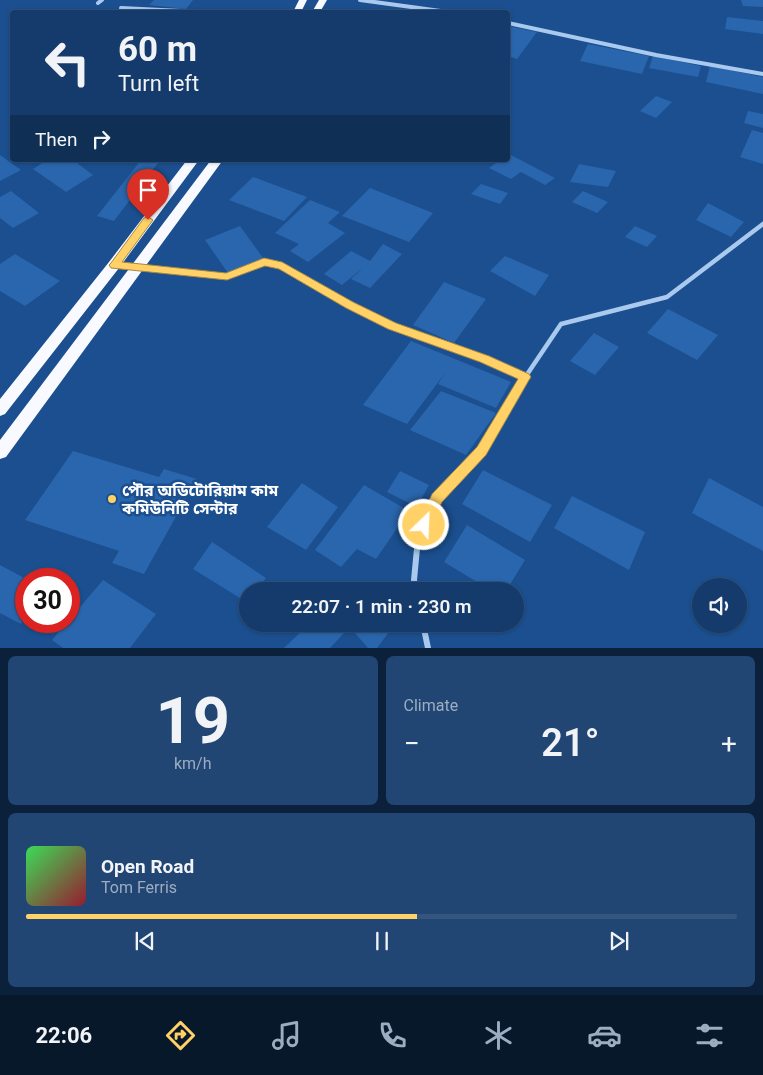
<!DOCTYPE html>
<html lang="en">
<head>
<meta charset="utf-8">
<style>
	body { margin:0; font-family:Roboto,"Noto Sans Bengali",sans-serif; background:#214673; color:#f1f3f6; height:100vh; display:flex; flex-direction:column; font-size:19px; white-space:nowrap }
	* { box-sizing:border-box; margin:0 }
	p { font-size:16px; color:#9dadc1 }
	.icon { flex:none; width:28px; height:28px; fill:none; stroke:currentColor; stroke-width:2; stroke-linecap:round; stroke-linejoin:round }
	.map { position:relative; height:648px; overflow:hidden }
	.sheet { display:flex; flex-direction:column; gap:8px; padding:8px; background:#0b203b; flex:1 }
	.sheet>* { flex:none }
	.top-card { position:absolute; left:10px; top:10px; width:500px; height:152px; border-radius:5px; box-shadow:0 1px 4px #0004,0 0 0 1px #33557e; background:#143b6b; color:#f1f3f6; overflow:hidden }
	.fabs { position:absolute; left:692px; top:578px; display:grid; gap:10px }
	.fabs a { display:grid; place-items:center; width:55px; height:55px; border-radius:50%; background:#143b6b; box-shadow:0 1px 4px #0004,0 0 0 1px #33557e; font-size:25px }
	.speed { position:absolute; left:15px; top:568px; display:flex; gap:10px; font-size:25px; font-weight:700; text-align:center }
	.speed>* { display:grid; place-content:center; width:65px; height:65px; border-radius:50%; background:#143b6b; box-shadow:0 1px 4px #0004,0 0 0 1px #33557e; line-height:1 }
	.speed .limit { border:8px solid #d22; background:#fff; color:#111 }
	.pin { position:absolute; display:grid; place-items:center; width:42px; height:42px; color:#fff; margin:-51px -21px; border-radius:50% 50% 50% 0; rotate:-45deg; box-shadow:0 0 5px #0007 }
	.pin .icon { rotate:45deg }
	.me { position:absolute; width:55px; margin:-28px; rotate:24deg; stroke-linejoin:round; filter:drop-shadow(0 0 4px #0008) }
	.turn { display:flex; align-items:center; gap:18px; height:105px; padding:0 25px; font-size:22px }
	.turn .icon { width:65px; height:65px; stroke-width:2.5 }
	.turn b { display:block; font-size:35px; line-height:42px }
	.then { display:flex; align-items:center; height:48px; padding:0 25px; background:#0003; gap:10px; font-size:19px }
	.big { font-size:38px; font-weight:600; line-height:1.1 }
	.sheet .widget { flex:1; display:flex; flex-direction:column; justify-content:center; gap:8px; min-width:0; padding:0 18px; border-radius:8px; background:#214673 }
	.sheet .dial { align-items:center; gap:0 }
	.dial b { font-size:65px; line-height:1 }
	.song { display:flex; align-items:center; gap:15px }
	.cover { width:60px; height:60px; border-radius:8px; background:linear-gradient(135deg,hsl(130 70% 55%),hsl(350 70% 35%)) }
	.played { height:5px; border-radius:2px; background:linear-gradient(90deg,#ffd166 55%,#33557e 55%) }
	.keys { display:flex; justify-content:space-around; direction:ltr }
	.heat { display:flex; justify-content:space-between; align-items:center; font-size:28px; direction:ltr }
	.sheet .tiles { flex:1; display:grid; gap:8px; grid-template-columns:1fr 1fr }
	.widget:last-child { grid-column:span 2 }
	.trip { position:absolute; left:239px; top:582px; width:285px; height:50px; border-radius:25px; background:#143b6b; box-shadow:0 1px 4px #0004,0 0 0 1px #33557e; font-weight:600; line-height:50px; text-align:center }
	.dock { display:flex; height:80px; justify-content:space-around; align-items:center; background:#08182b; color:#9dadc1 }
	.dock .icon { width:35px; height:35px }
	.dock .on { color:#ffd166 }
	.dock b { font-size:22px; color:#f1f3f6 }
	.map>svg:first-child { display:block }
</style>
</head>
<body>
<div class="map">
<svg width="763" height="648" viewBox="0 0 763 648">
	<rect width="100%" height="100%" fill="#1b4f8f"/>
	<path fill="#2a66ad" d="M154 0H193L186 9 149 5Z
		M741 0H763V7L743 6Z
		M727 17 763 21V34L725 29Z
		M508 26 537 32 517 59 508 56Z
		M588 44 649 56 642 74 580 61Z
		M653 56 701 66 698 77 649 68Z
		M710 66 763 77V94L706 82Z
		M656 96 672 102 656 118 640 111Z
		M748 111 763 114V128L744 123Z
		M752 130 763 133V164L740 157Z
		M509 154 555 178 545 185 521 172 511 179 489 168 500 160H508Z
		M0 155 21 170 0 181Z
		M47 160H73L93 175 66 192 33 169Z
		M141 160 158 163 114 221 97 216Z
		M579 164 616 171 608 187 570 182Z
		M253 177 307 197 284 221 229 200Z
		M481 184 508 193 500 204 471 194Z
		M370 188 433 213 409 242 342 216Z
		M11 191 39 213 13 228 0 218V197Z
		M583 191 608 202 597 213 572 202Z
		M310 200 340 212 328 223 345 233 308 262 290 251 299 244 275 233Z
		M708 203 744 222 731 237 696 220Z
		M240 226 263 258 228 273 205 240Z
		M635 226 657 236 647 247 625 237Z
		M383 244 402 254 370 288 351 279 364 267 342 285 324 274 351 251 370 261Z
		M15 254 60 281 25 306 0 291V264Z
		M505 256 549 275 535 296 490 271Z
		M444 282 486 299 454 343 413 325Z
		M668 309 718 335 697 360 647 333Z
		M594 333 619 347 595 375 570 361Z
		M411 341 511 382 496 408 438 384 445 373 407 424 363 405Z
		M441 391 496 413 466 455 410 430Z
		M73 451 159 477 164 469 197 479 144 574 112 563 119 551 25 520Z
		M483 470 552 505 530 542 462 504Z
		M400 471 429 485 417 507 387 492Z
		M709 478 763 507V551L692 513Z
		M302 483 338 507 306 550 267 527Z
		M364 485 409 511 376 559 357 549 341 567 315 550Z
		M572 496 645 532 629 570 554 528Z
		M467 525 525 560 506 591H492L444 562Z
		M212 542 266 578 256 591H248V603L193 569Z
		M0 565 26 579V616L21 624 0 613Z
		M103 580 156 614 130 648H63L52 640Z
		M309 624H338L345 632 330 648H284Z
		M347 624H395L377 648H368Z"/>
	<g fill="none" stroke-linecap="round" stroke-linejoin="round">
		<path stroke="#a9c9ee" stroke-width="4" d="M360 0 448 12
			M98 3 102 0
			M121 8 202 12
			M508 23 656 55 763 74"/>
		<path stroke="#a9c9ee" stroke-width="4.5" d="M115 265 227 277 264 262 282 266 350 305 392 326 485 359 523 376
			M526 376 561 324 667 297 763 224"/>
		<path stroke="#a9c9ee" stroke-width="6" d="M520 375 525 377
			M416 591 414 580 418 538 437 498 481 451 527 375
			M423 624 428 648"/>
		<path fill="#f8faff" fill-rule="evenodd" d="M299 0H307L301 12H293Z
			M319 0H327L320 12H312Z
			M187 160H199L119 268 5 414 0 416V399L109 262Z
			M211 160H223L6 457 0 459V440Z"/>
	</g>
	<path fill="#ffd166" stroke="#a68842" d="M148 217 153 220 122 262 226 273 264 258 282 262 353 302 396 323 489 356 529 374 531 377 529 380 486 455 442 502 429 529 424 531 420 529 418 525 432 494 477 447 518 379 480 362 388 329 346 308 279 269 265 266 227 280 111 268 109 265 111 263 144 218Z"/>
	<circle fill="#ffd166" stroke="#1b4f8f" stroke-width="2" cx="112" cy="499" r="5"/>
	<g text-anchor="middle" stroke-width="5" stroke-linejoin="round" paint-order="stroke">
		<g font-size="16" font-weight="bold" fill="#fff" stroke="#1b4f8f" text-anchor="start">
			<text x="122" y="496">পৌর অডিটোরিয়াম কাম<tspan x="122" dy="18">কমিউনিটি সেন্টার</tspan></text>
		</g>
	</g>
</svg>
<div class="fabs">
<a><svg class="icon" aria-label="sound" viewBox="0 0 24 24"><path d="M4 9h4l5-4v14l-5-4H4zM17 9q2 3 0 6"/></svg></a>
</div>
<div class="speed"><div class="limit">30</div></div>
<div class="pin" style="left:148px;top:220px;background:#d93025"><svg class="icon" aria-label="arrive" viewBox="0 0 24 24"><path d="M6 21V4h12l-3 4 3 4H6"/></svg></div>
<svg class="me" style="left:424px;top:525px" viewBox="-20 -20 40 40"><circle r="17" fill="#ffd166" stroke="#fff" stroke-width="3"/><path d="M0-11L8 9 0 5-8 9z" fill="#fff"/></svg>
<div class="trip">22:07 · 1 min · 230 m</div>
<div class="top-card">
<div class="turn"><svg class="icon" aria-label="left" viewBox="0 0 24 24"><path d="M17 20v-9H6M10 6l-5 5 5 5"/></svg><div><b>60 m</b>Turn left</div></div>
<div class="then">Then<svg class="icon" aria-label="right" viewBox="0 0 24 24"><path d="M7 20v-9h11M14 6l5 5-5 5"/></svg></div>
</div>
</div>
<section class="sheet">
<div class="tiles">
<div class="widget dial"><b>19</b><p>km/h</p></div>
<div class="widget"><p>Climate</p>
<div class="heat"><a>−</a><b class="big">21°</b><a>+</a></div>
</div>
<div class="widget">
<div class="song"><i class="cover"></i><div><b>Open Road</b><p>Tom Ferris</p></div></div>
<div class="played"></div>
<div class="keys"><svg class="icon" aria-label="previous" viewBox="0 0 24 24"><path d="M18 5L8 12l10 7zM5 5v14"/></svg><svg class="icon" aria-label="pause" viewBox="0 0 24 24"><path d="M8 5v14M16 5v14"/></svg><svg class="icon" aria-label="next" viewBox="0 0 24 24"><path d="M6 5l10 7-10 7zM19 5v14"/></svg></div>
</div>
</div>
</section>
<nav class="dock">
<b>22:06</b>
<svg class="icon on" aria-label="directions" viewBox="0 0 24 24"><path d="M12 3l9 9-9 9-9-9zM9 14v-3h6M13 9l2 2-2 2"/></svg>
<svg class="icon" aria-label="music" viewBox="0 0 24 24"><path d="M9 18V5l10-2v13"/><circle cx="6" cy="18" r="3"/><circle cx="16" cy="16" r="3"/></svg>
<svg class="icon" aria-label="phone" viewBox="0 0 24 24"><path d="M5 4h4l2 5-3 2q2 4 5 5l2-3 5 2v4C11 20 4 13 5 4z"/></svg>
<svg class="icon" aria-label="climate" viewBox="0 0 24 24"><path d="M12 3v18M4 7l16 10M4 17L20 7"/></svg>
<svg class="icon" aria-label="car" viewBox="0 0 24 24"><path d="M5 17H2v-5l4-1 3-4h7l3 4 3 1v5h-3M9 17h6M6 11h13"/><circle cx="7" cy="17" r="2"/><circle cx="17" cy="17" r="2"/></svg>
<svg class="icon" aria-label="filters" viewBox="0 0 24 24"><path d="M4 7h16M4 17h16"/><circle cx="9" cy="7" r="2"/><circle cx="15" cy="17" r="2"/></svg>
</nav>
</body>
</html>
